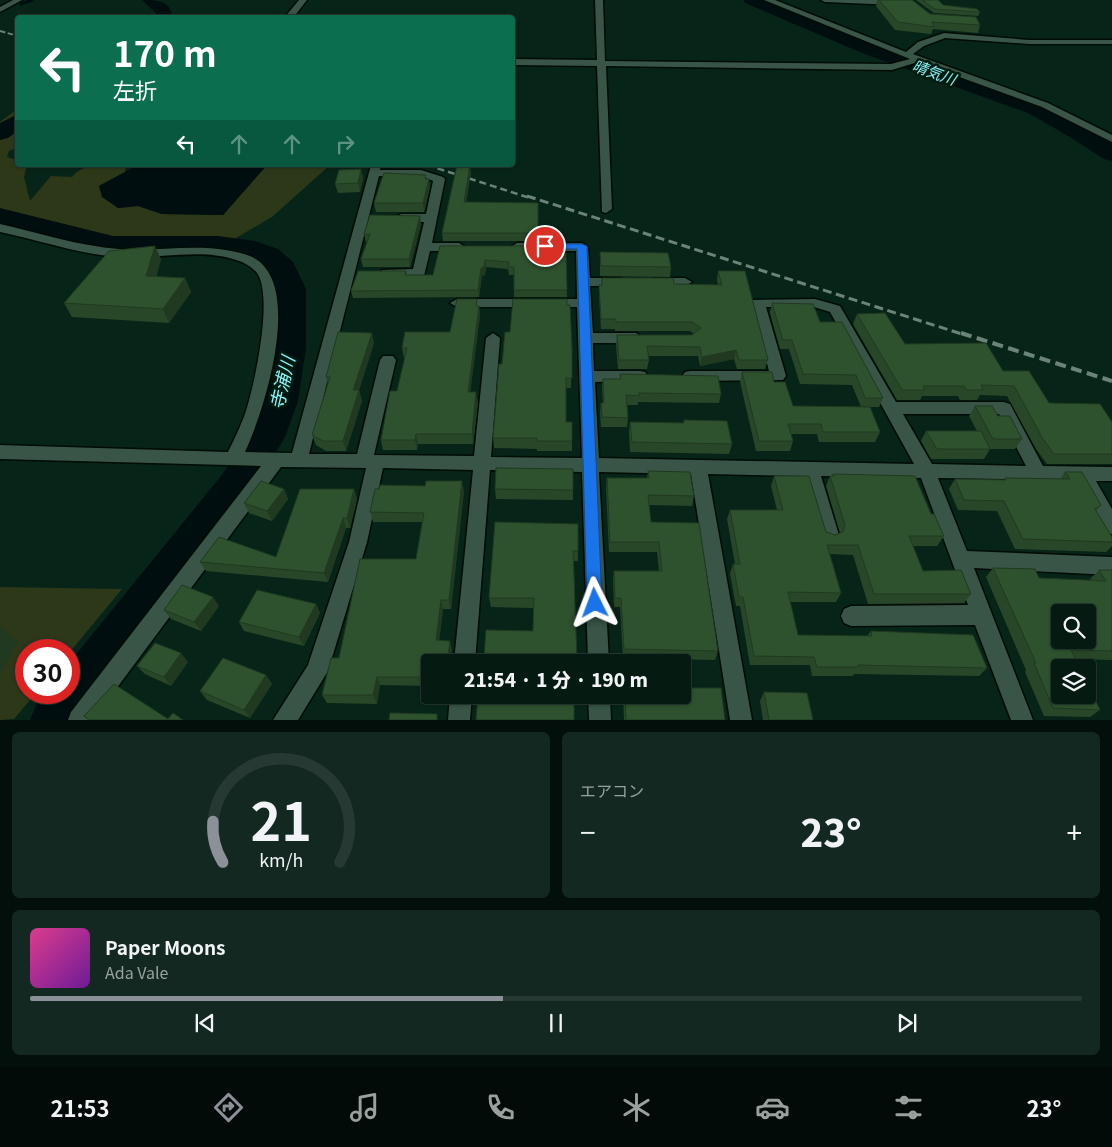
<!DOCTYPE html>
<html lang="ja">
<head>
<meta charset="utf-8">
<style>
	body { margin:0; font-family:Georgia,"Noto Sans JP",serif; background:#132820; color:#f1f3f6; height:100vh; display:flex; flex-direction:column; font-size:19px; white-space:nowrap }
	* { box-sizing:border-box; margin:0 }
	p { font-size:16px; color:#97a19f }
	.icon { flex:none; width:28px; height:28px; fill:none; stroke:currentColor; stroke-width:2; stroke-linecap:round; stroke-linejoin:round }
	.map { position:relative; height:720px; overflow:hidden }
	.panel { display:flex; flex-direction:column; gap:12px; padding:12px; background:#030f0a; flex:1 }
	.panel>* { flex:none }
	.hud { position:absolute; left:15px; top:15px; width:500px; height:152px; border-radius:5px; box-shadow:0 1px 4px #0004,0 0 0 1px #263932; background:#0b6e4f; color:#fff; overflow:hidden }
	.buttons { position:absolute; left:1051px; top:604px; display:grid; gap:10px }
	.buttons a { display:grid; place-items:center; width:45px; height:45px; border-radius:5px; background:#051b12; box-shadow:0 1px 4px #0004,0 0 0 1px #263932; font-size:25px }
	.speed { position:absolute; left:15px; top:639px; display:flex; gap:10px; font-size:25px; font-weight:700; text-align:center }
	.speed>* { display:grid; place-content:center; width:65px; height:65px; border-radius:50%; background:#051b12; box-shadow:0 1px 4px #0004,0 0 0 1px #263932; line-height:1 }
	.speed .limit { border:8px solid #d22; background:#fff; color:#111 }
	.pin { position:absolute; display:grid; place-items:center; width:42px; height:42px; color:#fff; margin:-21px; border:2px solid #fff; border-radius:50%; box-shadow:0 1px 5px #0007 }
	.me { position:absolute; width:55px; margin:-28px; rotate:357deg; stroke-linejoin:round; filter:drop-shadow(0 0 4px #0008) }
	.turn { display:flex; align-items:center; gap:18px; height:105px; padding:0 15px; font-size:22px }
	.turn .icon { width:65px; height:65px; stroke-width:2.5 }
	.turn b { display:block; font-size:35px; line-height:42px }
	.lanes { display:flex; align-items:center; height:48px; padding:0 15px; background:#0003; justify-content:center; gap:25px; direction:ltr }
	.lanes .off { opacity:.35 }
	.big { font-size:38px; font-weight:800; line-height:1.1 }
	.panel .card { flex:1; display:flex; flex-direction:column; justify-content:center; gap:8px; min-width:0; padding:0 18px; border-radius:8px; background:#132820 }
	.panel .dial { align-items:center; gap:0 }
	.dial svg { height:130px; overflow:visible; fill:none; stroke:#263932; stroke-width:7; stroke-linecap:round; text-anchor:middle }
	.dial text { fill:#f1f3f6; stroke:none }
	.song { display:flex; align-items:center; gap:15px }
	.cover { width:60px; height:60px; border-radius:8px; background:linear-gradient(135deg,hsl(330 70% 55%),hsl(280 70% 35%)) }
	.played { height:5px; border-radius:2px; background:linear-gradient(90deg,#8c9099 45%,#263932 45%) }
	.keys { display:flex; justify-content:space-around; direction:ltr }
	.heat { display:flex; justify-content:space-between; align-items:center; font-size:28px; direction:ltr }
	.panel .tiles { flex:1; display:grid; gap:12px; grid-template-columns:1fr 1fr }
	.card:last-child { grid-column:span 2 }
	.trip { position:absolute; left:421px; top:654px; width:270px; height:50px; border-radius:5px; background:#051b12; box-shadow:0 1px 4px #0004,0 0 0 1px #263932; font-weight:800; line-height:50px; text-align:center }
	.tabs { display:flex; height:80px; justify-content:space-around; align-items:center; background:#020b07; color:#97a19f }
	.tabs .icon { width:35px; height:35px }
	.tabs .on { color:#8c9099 }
	.tabs b { font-size:22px; color:#f1f3f6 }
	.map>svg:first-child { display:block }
</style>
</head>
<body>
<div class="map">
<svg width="1112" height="720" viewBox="0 0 1112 720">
	<rect width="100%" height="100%" fill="#072418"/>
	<path fill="#2d3818" d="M17 109V148L9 151 7 157 17 160 18 165H27L24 177 30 201 51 176 72 177C85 161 107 165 126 165L125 172 99 186 118 208 138 206 162 214 223 215 267 165H330L272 217 219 248 151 250 105 248 64 236 0 224V122Z
		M0 587 122 589 69 653V650H26V692L36 693 14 719 0 720Z"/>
	<path fill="#000e0f" d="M138 165H267L223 215 162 214 138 206 118 208 102 197 99 186Z"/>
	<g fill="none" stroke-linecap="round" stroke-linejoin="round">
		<path stroke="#000e0f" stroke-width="3" d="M21 4 32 0"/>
		<path fill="#000e0f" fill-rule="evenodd" d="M142 0C155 0 172 0 172 18H156V13Z
			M743 0H765L874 45 1042 105 1112 144V161L1104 159 1070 137 1028 113 862 53 745 3Z
			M18 114V131L8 138 0 140V123Z
			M0 208 113 236H218L255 241 278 249 293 262 306 289V348L298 401 285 437 249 498 85 720H30L37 703 45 692H69V663L221 476 251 432 264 401 274 348 276 289 270 271 258 261 241 255 218 252H113L0 224Z"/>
		<defs>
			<path id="street" d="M299 0H307L293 18H284Z
				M595 0H603L605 61 891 64 910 59 764 0H775L906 52 918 42 944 33 1029 40H1112V44H1029L945 38 924 46 913 54 1048 103 1112 135V142L1042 107 918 62 892 70 606 66 612 209 606 213 602 212 597 66 512 65V59L597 60Z
				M821 0H878L900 3 896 5 825 2Z
				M371 165H381L380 170H421L443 177 445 179 432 243H459L465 247 459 251H430L424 276H382L380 273 382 270 413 269 424 222H401L395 218 401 214H426L433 181 420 176H379L309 454H357L380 360 383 356H393L396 360 374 455 474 456 486 338 493 333 500 338 491 457 582 458 577 307H457L450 303 457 299H577L576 251H517L511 247 517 243H582L588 247 590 278H621L628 282 621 286H590L593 333H636L643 338 636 343H593L594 371H640L645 372 648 376 645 380 640 381 595 382 599 458 914 464 830 312 814 307H766L786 376 783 380 690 381 685 380 682 376 685 372 690 371H769L751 303 753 300 815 299 840 306 896 402H1004L1010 404 1043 466 1112 467V481H1096L1112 509V534L1105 532 1078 480 938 478 967 551 1112 557V575L974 568 1033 720H1011L975 625 851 626 844 623 841 616 844 609 851 606 968 605 921 478 821 476 839 535 837 541 830 543 823 541 821 535 804 476 708 474 752 720H730L691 474 599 472 609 662H588L582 472 490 470 475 662H454L473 470 383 468 367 542 328 671 298 720H273L308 665 349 542 366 468 281 467 93 720H68L71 712 261 466 0 459V445L228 452C234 440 240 427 245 414 254 387 274 297 257 273 253 268 245 263 239 261 201 247 158 260 118 257 78 254 39 240 0 232V224C39 233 79 246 119 249 162 252 204 241 247 255 308 275 264 412 245 452L292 453ZM903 414H999L1026 466 932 464Z
				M654 278H685L692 282 685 286 649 285 647 282Z
				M450 695H472L470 720H448Z
				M588 695H610L611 720H589Z"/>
			<path id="secondary" d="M13 0H22L0 12V7Z"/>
		</defs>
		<use href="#street" stroke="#000c05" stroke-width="3"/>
		<use href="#secondary" stroke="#000c05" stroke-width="3"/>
		<use href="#street" fill="#385547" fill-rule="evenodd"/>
		<use href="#secondary" fill="#385547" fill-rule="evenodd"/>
		<path stroke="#6c8379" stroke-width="2" stroke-dasharray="5.5 2.5" stroke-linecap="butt" d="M0 31 18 36"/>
		<path stroke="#6c8379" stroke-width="2.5" stroke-dasharray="7 4" stroke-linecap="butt" d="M427 165 530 198"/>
		<path stroke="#6c8379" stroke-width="3" stroke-dasharray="9 4.5" stroke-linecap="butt" d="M527 196 965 335"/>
		<path stroke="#6c8379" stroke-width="4" stroke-dasharray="11 5.5" stroke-linecap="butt" d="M961 333 1112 381"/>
	</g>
	<path fill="#284728" d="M877 0H912L930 14 980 25 978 33 933 29 931 34 895 30 876 6Z
		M916 0H938L943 5 980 12 978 16 934 13Z
		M361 169 363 178 360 192 338 193 335 184Z
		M471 172 466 202 538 203V241H443L442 233Z
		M426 179H429L430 187 424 212H376L374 203Z
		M421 224 410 267H363L361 259 367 242H366L364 234Z
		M440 246 537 252 566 253 567 297H514V275H509L508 269 486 267 485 275 482 276 479 297 353 298 351 291 406 271 407 275H433Z
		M600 252 671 267 670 277 600 276Z
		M161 259 156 277 185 278 191 292 169 323 72 317 64 303Z
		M718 271 768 360 765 369H737L734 359 700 366 698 356H648L649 360 647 369H618L616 345 617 335H692L694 334 690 331H615V329H601L599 294V285H601L602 278 674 284 718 285 717 280Z
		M772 303 820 322 883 398 879 407H870L880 432 875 442H819L817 434H791L793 441 790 451H756L740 382 742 372 774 382 793 406 861 407 852 385 800 384 789 349H780L770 313Z
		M567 305 572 349 571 388H566V422H572V451H537V449L494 448 493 438 510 332Z
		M477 306H479L480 316 470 392 478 402 473 444H418L417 450H383L381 440 397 391 405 358H404L402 348 450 332Z
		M857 314 905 344 1003 371 1049 403 1112 422V464H1047L1036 449 1007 396 980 395 977 400H960L958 396H922L920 400H897L853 324Z
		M374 343 359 390 362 401 346 451H326L316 445 312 435 328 384 326 377Z
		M620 374 721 394 719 403 638 402V405H627L628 418 627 427H601L600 412 601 403H603L602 388 603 379H620Z
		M975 406 998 416 1022 439 1015 449H990L984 459H931L921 441 926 431H977L969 416Z
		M684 420 732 444 729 454 630 452 629 432 630 422 683 423Z
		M648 471 694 496 692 506 649 505 651 522 718 651 715 660 623 658 620 607H614L613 580 614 571H659L657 552H609L606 488 607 478H647Z
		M1065 472 1101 505 1096 511 1112 537V546L1106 552 1015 549 997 511 958 510 949 489 955 479 1004 480 1005 478 1060 479Z
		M833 474 931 514 944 536 937 546H913L923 571 971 594 964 603 868 604 853 555 830 554 841 593 836 602H790L798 635 867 636 871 631 987 668 979 676 854 674 853 676H812L810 665H750L740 606H736L730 574 733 564H735L727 519 730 510H777L771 486 774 476 826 532 835 535 840 533 826 486 830 476H832Z
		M284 489 288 499 272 521 249 513 244 503Z
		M354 489 357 499 350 528H346L328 582 206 571 200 562 276 557Z
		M495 489 573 490V500L496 499Z
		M464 491 451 609H443L439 641 452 649 430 662V686L380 685 377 704 327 703 322 695 339 658 416 559 422 522H373L370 512Z
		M495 522 578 551V561H574L576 662H485L484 658 533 631 534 608 491 607 489 598Z
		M993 568 1039 578 1091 580 1090 579 1099 570H1112V660L1075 659 1100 710 1090 717 1044 716 1025 672 1026 670 986 577Z
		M316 604 320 613 304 646 244 631 239 622Z
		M219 606 201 631 171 619 164 610Z
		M188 662 171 686 145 674 137 666Z
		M266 675 272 684 250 718 207 700 200 691Z
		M764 692 813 720H763L760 701Z
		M623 695H682L725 720H624Z"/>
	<path fill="#203920" d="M470 165 471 172 465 211 464 202Z
		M361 169 363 178 360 192 358 183Z
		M429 179 430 187 424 212 423 203Z
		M420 216 421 224 410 267 409 259Z
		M155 246 161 259 153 290 146 276Z
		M485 260 486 267 485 275 482 276 479 297 478 290 481 268Z
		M185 278 191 292 169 323 163 309Z
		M479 306 480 316 469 402 468 392Z
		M372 333 374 343 356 400 353 390Z
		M736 350 734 359 700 366 702 357Z
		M359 390 362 401 346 451 343 441Z
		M476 392 478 402 473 444 472 434Z
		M416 434 418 444 417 450 415 440Z
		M462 481 464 491 451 609 449 600Z
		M284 489 288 499 272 521 267 511Z
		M354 489 357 499 350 528 347 518Z
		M343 518 346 528 328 582 324 573Z
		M213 597 219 606 201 631 194 622Z
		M441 600 443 609 438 649 436 640Z
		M316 604 320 613 304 646 299 637Z
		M0 626 18 642 0 674Z
		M450 641 452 649 450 662H447Z
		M181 653 188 662 171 686 164 677Z
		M266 675 272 684 250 718 244 710Z
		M377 677 380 685 377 704 373 695Z"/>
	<path fill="#2e522e" stroke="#203920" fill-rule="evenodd" d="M879 0H912L930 14 976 17 980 25 932 22 934 27 898 22Z
		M922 0H938L943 5 977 9 980 12 935 9Z
		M457 165H470L464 202 538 203V233H442Z
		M361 169 358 183 335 184 339 170Z
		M384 173 426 175 425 179H429L423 203H374Z
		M370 215 420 216 409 259H361L370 234H364Z
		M155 246 146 276 185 278 163 309 64 303 109 251Z
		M440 246H537V252L566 253 567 290H514V267H508L509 262 485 260 484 267 481 268 478 290 351 291 358 271H406L405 275H433Z
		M600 252 668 253 671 267 601 266Z
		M718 271H745L768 360H739L736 350 702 357 700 347 647 346 649 360H619L617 335H692L701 328 692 322H616V319H601L599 285H602V278H673L674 284 722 285Z
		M457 299H477L476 306H479L468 392H476L472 434H416L415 440H381L390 391H397L407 348H402L405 332H450Z
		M513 299H567V305H570L572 349V378H566V422H572V441H536L537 438H493L499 364H502L505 332H510Z
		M772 303 813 304 820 322H842L883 398H865L856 375 803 374 792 340H783Z
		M885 313 905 344 986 343 1003 371H1029L1049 403 1100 404 1112 422V454H1054L1043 439 1014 386 981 385 983 390H966L964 386H923L925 390H902L857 314Z
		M338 332 372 333 353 390H359L343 441H323L312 435 330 377H326Z
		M742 372H772L774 382H785L793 406 870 407 880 432H823L821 424H788L793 441H759Z
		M620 374 718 376 721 394 639 393V396L626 395 628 418 602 417 601 403H604L603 379H621Z
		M975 406H992L998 416H1010L1022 439H993Z
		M684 420 727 421 732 444 632 442 630 422 684 423Z
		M926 431H981L990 449H937Z
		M496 468 573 469V490L495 489Z
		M648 471 690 472 694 496 648 495 651 522 699 523 718 651 624 649 621 598H615L614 571H662L659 542H610L607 478H649Z
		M1065 472H1082L1101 505 1095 509 1112 537V542L1023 539 1004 501 964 500 955 479 1006 480 1005 478 1070 479Z
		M833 474 915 476 931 514H934L944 536H909L923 571 961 570 971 594H874L858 545H827L841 593 788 592 798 635 872 636 871 631 973 635 987 668 858 665V667H817L814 657 754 656 743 597H739L733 564H740L730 510H783L774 476H809L826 532 835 535 843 532 845 525 830 476H834Z
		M261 481 284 489 267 511 244 503Z
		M426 481H462L449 600H441L436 640 450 641 447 662H430V677H377L373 695H322L331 658H339L360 559H416L424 513 370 512 375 489H379L380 485 425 486Z
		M300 489H354L347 518H343L324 573 200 562 219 537 276 557Z
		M495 522 578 524V551H573L577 659 484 658 486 630 533 631 534 598H489Z
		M993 568 1035 569 1039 578 1106 581 1099 570H1112V651L1071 650 1080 668H1060V695H1088V684L1100 710 1053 708 1034 663H1036ZM1060 612H1088V640H1060Z
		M182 585 213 597 194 622 164 610Z
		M257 590 316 604 299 637 239 622Z
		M155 643 181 653 164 677 137 666Z
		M223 658 266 675 244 710 200 691Z
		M114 684 168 719 173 713 183 720H89L84 716Z
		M682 688H721L725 720H626L625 695H682Z
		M764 692 807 693 813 720H769Z
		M535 695H574V720H476L478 696 535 697Z
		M390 713 437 714V720H389Z"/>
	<path fill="#1a73e8" stroke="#114b97" d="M542 244H582L587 246 602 603 600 608 595 610 589 608 587 603 577 249H542Z"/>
	<g text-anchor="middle" stroke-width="5" stroke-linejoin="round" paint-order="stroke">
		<g font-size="15" font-style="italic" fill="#88f7fd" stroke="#001b0f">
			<text transform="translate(934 73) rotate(20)" y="5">晴気川</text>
		</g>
		<g font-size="18" font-style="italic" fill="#88f7fd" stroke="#001b0f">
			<text transform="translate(283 383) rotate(-77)" y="6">寺浦川</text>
		</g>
	</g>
</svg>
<div class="buttons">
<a><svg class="icon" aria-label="search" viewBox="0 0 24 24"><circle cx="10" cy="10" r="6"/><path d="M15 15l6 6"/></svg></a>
<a><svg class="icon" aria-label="layers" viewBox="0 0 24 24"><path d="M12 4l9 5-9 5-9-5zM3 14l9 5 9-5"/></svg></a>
</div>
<div class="speed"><div class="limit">30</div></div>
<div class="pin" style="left:545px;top:246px;background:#d93025"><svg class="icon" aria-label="arrive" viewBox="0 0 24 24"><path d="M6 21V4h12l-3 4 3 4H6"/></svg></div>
<svg class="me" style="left:595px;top:603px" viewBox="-20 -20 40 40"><path d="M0-17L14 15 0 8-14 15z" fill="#1a73e8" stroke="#fff" stroke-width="4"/></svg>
<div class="trip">21:54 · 1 分 · 190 m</div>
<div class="hud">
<div class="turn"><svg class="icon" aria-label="left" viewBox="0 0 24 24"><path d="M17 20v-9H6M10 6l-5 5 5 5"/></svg><div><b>170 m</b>左折</div></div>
<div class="lanes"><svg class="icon" aria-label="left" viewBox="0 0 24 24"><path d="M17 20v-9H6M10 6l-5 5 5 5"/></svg><svg class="icon off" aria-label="ahead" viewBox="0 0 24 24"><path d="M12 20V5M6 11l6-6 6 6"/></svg><svg class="icon off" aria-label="ahead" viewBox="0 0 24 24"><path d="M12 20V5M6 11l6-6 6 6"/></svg><svg class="icon off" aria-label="right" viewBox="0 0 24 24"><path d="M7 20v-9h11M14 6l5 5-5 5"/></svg></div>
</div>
</div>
<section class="panel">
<div class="tiles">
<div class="card dial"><svg viewBox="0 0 100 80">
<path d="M14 69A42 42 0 1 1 86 69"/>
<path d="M14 69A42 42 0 0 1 8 44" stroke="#8c9099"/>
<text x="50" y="56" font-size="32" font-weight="700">21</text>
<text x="50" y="72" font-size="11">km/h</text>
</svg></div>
<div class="card"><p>エアコン</p>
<div class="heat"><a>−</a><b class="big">23°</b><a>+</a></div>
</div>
<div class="card">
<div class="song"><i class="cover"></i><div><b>Paper Moons</b><p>Ada Vale</p></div></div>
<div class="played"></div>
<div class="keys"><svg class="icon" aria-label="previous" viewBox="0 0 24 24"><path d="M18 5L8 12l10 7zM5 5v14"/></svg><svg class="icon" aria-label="pause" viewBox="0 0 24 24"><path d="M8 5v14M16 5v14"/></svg><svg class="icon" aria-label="next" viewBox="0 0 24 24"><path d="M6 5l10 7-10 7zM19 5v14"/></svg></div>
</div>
</div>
</section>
<nav class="tabs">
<b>21:53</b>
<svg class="icon on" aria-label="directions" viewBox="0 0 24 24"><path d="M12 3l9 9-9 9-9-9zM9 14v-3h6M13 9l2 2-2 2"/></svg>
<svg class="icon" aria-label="music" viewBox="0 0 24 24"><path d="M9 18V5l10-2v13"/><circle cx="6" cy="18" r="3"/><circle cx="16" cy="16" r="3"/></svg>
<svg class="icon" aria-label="phone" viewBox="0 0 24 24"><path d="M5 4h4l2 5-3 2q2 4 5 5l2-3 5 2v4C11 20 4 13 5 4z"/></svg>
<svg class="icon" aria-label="climate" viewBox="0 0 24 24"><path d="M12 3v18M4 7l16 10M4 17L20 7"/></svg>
<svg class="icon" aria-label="car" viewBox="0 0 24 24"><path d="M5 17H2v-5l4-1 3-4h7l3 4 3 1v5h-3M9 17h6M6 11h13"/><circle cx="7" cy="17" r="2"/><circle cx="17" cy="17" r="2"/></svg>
<svg class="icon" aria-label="filters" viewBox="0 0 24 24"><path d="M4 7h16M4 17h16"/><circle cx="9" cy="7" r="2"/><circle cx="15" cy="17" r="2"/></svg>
<b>23°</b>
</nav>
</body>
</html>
